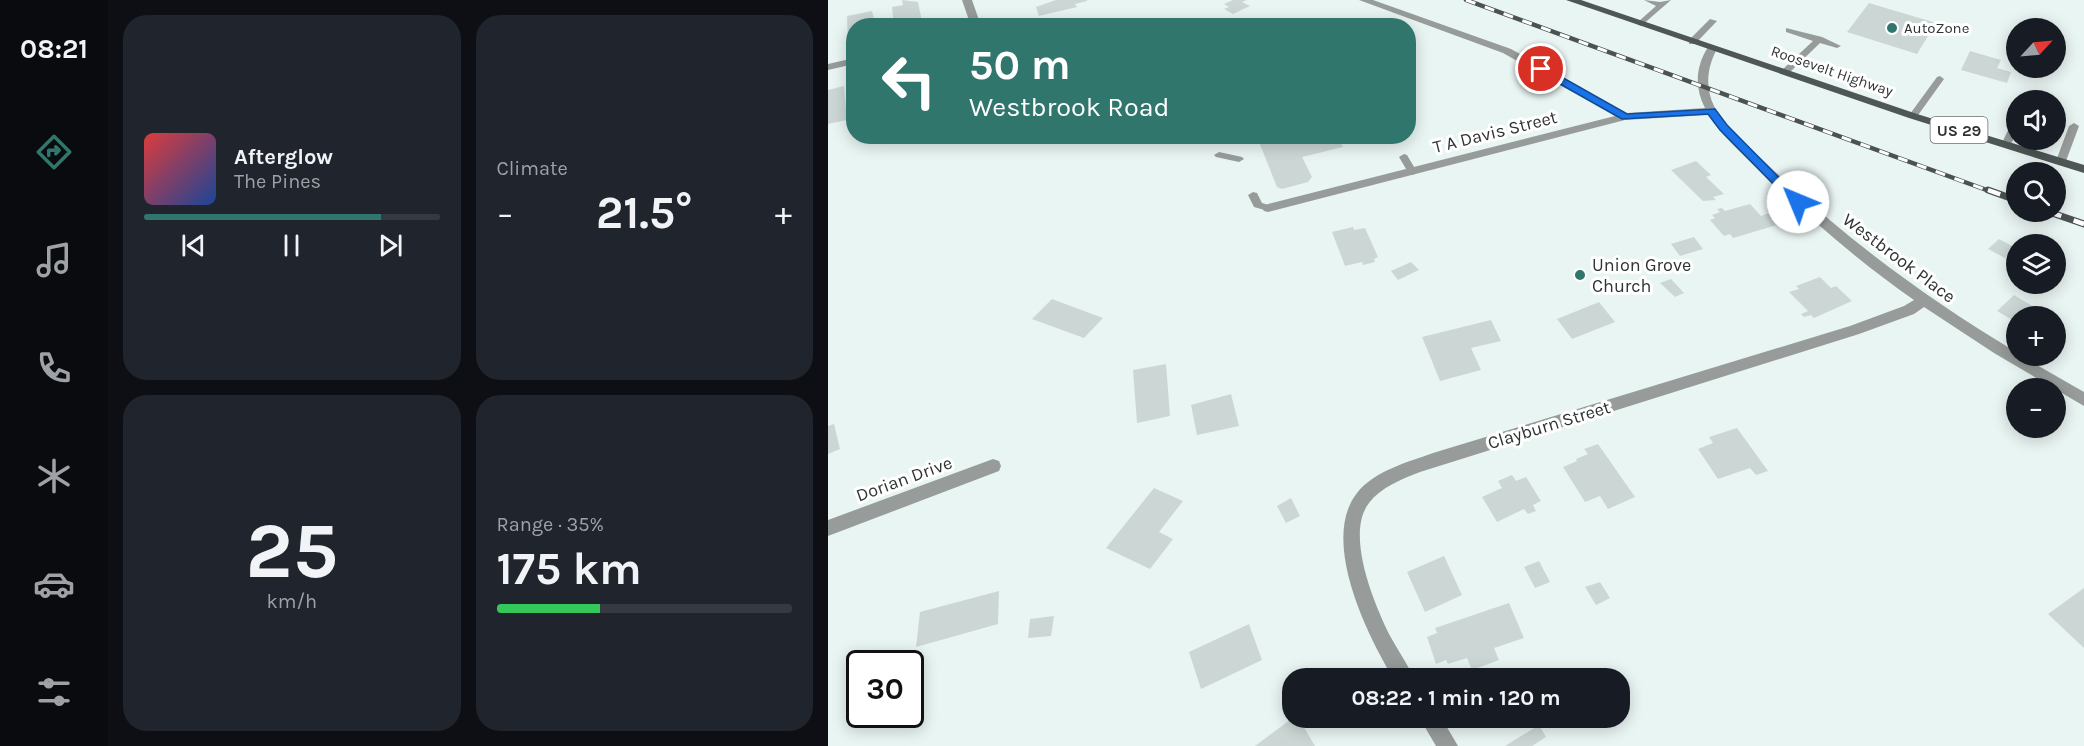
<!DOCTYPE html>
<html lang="en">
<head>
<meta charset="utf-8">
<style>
	body { margin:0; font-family:Karla,sans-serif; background:#20242c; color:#f1f3f6; height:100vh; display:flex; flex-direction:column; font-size:22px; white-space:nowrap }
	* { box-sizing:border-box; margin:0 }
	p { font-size:20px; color:#9ea1a6 }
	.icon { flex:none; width:33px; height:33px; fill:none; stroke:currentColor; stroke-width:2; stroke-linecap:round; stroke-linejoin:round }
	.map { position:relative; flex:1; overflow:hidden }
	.side { display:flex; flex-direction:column; gap:15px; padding:15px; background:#0d0f14; width:720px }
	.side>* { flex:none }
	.hud { position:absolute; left:18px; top:18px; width:570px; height:126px; border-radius:24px; box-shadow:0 3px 15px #0003; background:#30766d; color:#fff; overflow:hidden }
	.needle { width:39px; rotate:64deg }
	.controls { position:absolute; left:1178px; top:18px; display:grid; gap:12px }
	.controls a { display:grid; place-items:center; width:60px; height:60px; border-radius:50%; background:#171b24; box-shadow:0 3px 15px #0003; font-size:30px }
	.speed { position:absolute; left:18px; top:650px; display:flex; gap:12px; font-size:30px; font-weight:700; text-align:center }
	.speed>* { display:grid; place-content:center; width:78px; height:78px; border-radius:50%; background:#171b24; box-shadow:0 3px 15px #0003; line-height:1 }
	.speed .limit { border:3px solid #111; border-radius:9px; background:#fff; color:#111 }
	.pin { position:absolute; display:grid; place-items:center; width:51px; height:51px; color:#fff; margin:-26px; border:3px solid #fff; border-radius:50%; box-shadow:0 2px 6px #0007 }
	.me { position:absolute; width:66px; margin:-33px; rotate:315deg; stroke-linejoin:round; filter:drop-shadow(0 0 4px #0008) }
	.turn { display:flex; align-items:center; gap:21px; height:126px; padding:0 24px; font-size:27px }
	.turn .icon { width:78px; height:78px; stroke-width:2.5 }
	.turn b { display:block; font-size:42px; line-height:51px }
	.big { font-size:45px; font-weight:700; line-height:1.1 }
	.side .tile { flex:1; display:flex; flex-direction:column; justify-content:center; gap:9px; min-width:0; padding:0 21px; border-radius:24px; background:#20242c }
	.side .dial { align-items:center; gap:0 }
	.dial b { font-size:78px; line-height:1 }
	.song { display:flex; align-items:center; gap:18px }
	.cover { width:72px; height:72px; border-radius:9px; background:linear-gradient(135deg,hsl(0 70% 55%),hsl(220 70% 35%)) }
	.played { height:6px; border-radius:3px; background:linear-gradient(90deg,#30766d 80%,#363941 80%) }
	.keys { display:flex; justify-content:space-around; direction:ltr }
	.heat { display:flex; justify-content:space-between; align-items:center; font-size:33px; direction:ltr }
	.charge { height:9px; border-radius:4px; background:linear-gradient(90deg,#34c759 35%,#363941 0) }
	.side .tiles { flex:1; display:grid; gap:15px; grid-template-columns:repeat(2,1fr) }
	.trip { position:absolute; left:454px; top:668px; width:348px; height:60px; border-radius:24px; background:#171b24; box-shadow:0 3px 15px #0003; font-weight:700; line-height:60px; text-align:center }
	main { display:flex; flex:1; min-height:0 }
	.menu { display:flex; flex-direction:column; width:108px; justify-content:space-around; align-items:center; background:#090b0e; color:#9ea1a6 }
	.menu .icon { width:42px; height:42px }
	.menu .selected { color:#30766d }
	.menu b { font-size:27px; color:#f1f3f6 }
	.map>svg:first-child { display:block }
</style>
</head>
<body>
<main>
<nav class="menu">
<b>08:21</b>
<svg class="icon selected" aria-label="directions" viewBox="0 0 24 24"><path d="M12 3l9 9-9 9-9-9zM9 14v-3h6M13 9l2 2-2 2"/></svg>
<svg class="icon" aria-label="music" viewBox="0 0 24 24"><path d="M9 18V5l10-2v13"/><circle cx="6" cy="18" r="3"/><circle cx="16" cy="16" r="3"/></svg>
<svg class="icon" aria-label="phone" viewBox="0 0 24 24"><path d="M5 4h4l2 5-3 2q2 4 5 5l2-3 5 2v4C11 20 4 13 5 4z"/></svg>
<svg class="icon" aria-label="climate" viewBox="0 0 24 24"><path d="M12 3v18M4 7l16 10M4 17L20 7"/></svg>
<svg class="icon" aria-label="car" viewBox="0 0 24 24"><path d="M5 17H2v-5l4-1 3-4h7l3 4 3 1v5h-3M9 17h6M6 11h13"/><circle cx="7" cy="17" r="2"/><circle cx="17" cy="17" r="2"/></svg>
<svg class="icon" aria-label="filters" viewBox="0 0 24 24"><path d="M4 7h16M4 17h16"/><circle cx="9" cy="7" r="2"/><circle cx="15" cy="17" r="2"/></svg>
</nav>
<section class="side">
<div class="tiles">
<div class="tile">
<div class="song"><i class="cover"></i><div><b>Afterglow</b><p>The Pines</p></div></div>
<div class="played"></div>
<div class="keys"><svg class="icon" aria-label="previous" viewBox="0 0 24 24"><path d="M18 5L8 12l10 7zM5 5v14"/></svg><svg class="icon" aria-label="pause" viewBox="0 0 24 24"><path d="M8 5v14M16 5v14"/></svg><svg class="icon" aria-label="next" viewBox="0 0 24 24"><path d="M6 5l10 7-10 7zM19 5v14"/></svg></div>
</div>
<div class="tile"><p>Climate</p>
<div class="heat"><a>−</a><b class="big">21.5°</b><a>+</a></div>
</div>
<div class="tile dial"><b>25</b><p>km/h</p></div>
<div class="tile"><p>Range · 35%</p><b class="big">175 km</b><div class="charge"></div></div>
</div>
</section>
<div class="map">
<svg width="1256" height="746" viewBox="0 0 1256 746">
	<rect width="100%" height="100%" fill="#e9f5f3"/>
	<path fill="#ccd7d5" d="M74 0 90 2 94 22 85 26H66L64 7 75 5Z
		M228 0H259V1L247 4 249 7 211 16 208 7Z
		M405 0H419L414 2 422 6 405 14 396 9 401 7 396 4Z
		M1041 3 1108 23 1089 54 1019 32Z
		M44 11 48 26H26V43L20 44 19 16Z
		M1142 51 1173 60 1169 68 1183 72 1179 83 1133 70Z
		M16 86 19 120 0 124V90Z
		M453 136H509L515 147 474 157 484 177 480 182 454 189 449 187 431 142Z
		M868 161 883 175 878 177 896 194 885 197 888 200 875 201 843 170Z
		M922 204 933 216 941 213 948 221 945 222 949 225 905 238 902 234 896 236 882 220 887 218 884 215 892 212 889 209 894 208 897 211Z
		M525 227 526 230 537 228 550 257 546 259 547 262 535 265 534 262 517 266 504 232Z
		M866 237 875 249 852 256 843 244Z
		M1171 239 1188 248 1177 258 1160 249Z
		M583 262 591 270 570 280 563 271Z
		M992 277 1003 288 1008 286 1024 301 986 318 983 315 976 317 973 314 980 311 961 292 971 289 968 286Z
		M843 279 856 293 847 297 832 283Z
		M1186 295 1211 310 1203 316H1188V322L1169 311Z
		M224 299 275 318 256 338 204 319Z
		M771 302 787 322 744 339 729 319Z
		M663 320 673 341 643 348 653 370 612 381 594 337Z
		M338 364 342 416 309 423 305 370Z
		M403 394 411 426 369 435 363 405Z
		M6 424 12 449 0 454V426Z
		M909 428 940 471 928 475 922 468 890 479 870 449 885 443 881 437Z
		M770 444 807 497 780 509 772 496 757 502 735 467 749 461 748 459 760 454 756 449Z
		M684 475 688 481 698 477 713 501 705 505 708 511 700 514 696 509 669 522 654 497 674 488 670 481Z
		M326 488 355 501 331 532 345 539 322 569 278 548Z
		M463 498 472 516 458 523 449 506Z
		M616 556 634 595 597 612 579 572Z
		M711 561 722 582 707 588 696 567Z
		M772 582 782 598 768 605 757 587Z
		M1256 588V648L1220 614Z
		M171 591 170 624 88 647 92 612Z
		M681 603 696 638 666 648 671 660 644 670 639 658 620 664 618 660 608 664 599 637 609 633 607 628Z
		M226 616 223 636 200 638 202 619Z
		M421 624 434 660 373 689 361 652Z
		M466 717H470L487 746H427Z
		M711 725 718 737 704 746H677Z"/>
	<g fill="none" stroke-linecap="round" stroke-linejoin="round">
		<path fill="#979c9b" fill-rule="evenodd" d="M816 0 832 2 843 0 813 26 809 24 810 22 828 6Z
			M882 19 889 21 867 44H861V40Z
			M958 28 994 37 1013 46 1009 48 992 43 960 74H954V70L985 41 958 32Z
			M1112 76 1116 79 1088 118H1082V114L1109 77Z
			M1188 121C1188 132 1187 138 1181 147H1175L1173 145 1183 124Z
			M1246 123 1251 126 1238 161 1233 164 1230 163 1228 161 1241 126Z
			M391 152 414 157 416 159 411 162 388 157 386 155Z
			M576 154 579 155 589 172 587 174 584 175 581 174 571 157Z
			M425 192 429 193 434 203 444 206V210L440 211 426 207 420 195Z"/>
		<path fill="#979c9b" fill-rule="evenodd" d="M134 0H144L153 26H143Z
			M531 0H545L683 49 799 113 877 108C866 87 868 66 880 47H888L889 49C879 67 877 87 886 106 898 129 920 146 938 163 1014 236 1098 298 1188 352V356H1193L1256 392V406L1166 353 1096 307 1086 314 1031 334 592 472C574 479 553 487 541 503 517 534 546 603 561 634 569 649 579 663 586 678H565C539 635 492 540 529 493 546 471 580 462 605 453L1022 326 1076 306 1086 300C1033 263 984 221 937 176 917 156 896 138 880 115L797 120 440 212 436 211 434 208 440 204 787 116 675 53Z
			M26 58V64L0 70V64Z
			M165 459 171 461 173 466 171 471 0 536V520Z
			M591 717H613L630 746H608Z"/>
		<path fill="#4e5755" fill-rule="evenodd" d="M738 0H753L1089 114 1256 165V173L1081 118Z"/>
		<defs>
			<path id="rail-far1" d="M638 0 1164 192"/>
			<path id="rail" d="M1160 190 1188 200
				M1221 212 1256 224"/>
		</defs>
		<use href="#rail-far1" stroke="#4c5251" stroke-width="4.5"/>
		<use href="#rail" stroke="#4c5251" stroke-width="7"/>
		<use href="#rail-far1" stroke="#fff" stroke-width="3" stroke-dasharray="10" stroke-linecap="butt"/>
		<use href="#rail" stroke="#fff" stroke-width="4.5" stroke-dasharray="13" stroke-linecap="butt"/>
	</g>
	<path fill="#1a73e8" stroke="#114b97" stroke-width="1.5" d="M709 67H716L799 114 887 109 899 125 975 202 970 206 966 205 892 130 880 114 794 119 709 71Z"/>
	<g fill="#30766d" stroke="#fff" stroke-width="2">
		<circle cx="1064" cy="28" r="6"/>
		<circle cx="752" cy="275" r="6"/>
	</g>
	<g text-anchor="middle" stroke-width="6" stroke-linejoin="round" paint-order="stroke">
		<g font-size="15" fill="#2f3433" stroke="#fff" text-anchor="start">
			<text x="1076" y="33">AutoZone</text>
		</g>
		<g font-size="15" fill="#2f3433" stroke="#fff">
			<text transform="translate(1004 71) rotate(19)" y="5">Roosevelt Highway</text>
		</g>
		<rect fill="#fff" stroke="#6d7170" stroke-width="1.5" x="1102.5" y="117" width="57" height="26" rx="4.5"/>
		<g font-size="16" font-weight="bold" fill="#2f3433">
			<text x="1131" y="136">US 29</text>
		</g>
		<g font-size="18" fill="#2f3433" stroke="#fff">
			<text transform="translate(667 132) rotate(-14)" y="6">T A Davis Street</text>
			<text transform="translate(1071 258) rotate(37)" y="6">Westbrook Place</text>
			<text transform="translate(721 425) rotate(-17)" y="6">Clayburn Street</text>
			<text transform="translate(76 479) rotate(-20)" y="6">Dorian Drive</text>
		</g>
		<g font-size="18" fill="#2f3433" stroke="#fff" text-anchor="start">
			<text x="764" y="271">Union Grove<tspan x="764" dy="21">Church</tspan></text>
		</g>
	</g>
</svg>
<div class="controls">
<a><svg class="needle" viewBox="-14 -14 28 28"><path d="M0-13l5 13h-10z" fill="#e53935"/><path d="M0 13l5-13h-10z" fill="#9ea1a6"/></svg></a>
<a><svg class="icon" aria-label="sound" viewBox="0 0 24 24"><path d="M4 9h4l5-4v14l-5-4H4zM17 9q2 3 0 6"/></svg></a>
<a><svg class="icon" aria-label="search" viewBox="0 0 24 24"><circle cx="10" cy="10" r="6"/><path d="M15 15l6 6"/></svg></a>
<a><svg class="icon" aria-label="layers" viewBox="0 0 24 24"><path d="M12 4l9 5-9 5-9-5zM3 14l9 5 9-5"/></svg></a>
<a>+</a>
<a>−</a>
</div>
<div class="speed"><div class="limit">30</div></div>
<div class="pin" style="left:713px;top:69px;background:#d93025"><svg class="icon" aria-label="arrive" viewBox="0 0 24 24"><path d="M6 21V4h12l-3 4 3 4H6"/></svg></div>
<svg class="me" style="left:970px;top:202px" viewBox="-20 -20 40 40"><circle r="19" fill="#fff"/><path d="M0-13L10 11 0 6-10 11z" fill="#1a73e8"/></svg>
<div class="trip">08:22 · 1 min · 120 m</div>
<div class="hud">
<div class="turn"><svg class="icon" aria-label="left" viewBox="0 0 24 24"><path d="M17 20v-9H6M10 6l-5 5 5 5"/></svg><div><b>50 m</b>Westbrook Road</div></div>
</div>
</div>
</main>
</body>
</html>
